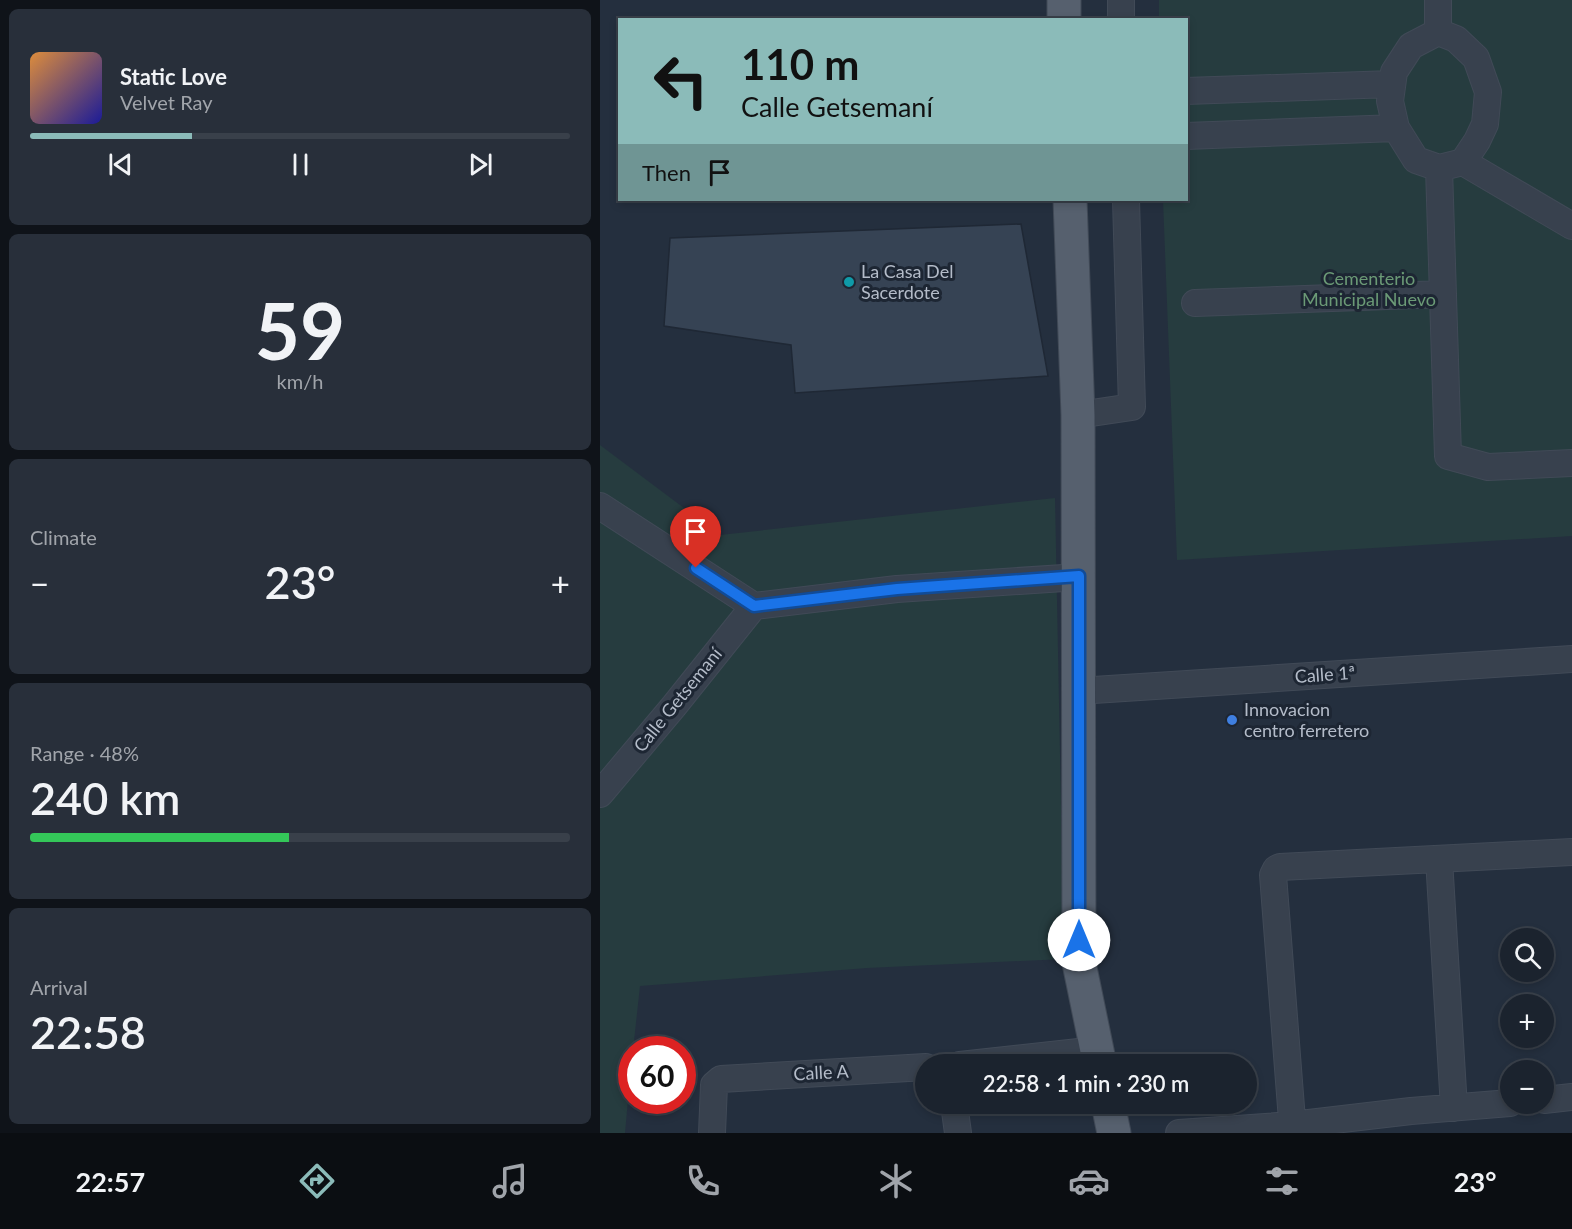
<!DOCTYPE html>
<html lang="en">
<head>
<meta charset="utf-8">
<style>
	body { margin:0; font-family:Lato,sans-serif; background:#282f3a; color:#f1f3f6; height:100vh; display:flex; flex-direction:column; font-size:22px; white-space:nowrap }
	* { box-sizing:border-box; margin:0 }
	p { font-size:20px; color:#a0a4aa }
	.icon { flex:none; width:33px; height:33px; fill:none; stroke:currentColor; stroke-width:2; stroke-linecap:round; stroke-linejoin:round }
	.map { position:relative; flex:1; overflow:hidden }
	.drawer { display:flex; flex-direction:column; gap:9px; padding:9px; background:#0f1319; width:600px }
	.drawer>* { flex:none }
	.top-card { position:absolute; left:18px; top:18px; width:570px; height:183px; border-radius:0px; box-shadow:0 3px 9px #0003,0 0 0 2px #39404a; background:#8bbbb9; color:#111; overflow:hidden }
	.fabs { position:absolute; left:900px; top:928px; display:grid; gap:12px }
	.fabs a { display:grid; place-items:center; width:54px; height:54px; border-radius:50%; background:#1b232e; box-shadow:0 3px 9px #0003,0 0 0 2px #39404a; font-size:30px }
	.speed { position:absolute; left:18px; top:1036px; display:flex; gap:12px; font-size:30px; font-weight:700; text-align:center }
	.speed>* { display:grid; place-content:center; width:78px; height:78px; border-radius:50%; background:#1b232e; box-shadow:0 3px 9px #0003,0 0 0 2px #39404a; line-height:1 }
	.speed .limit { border:9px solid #d22; background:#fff; color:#111 }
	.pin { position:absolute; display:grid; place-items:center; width:51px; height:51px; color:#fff; margin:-62px -26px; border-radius:50% 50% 50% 0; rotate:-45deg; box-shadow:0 0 6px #0007 }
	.pin .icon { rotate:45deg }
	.me { position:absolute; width:66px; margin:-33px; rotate:0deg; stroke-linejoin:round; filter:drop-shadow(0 0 4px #0008) }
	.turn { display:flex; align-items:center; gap:21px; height:126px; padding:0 24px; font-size:27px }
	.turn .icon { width:78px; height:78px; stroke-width:2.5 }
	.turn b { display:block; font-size:42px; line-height:51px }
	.then { display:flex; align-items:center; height:57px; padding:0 24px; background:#0003; gap:12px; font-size:22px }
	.big { font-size:45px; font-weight:600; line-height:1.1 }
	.drawer .card { flex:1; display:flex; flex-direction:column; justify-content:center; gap:9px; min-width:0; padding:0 21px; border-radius:9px; background:#282f3a }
	.drawer .dial { align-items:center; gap:0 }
	.dial b { font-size:78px; line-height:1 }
	.song { display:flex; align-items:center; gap:18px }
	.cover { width:72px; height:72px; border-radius:9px; background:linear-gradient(135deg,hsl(30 70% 55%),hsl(240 70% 35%)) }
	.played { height:6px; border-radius:3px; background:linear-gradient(90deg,#8bbbb9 30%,#39404a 30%) }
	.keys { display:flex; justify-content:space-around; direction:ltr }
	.heat { display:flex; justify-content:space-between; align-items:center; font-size:33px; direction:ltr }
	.charge { height:9px; border-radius:4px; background:linear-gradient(90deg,#34c759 48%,#39404a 0) }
	.trip { position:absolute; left:315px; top:1054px; width:342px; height:60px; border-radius:30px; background:#1b232e; box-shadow:0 3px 9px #0003,0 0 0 2px #39404a; font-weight:600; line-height:60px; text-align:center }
	.menu { display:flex; height:96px; justify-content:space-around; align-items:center; background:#0b0e12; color:#a0a4aa }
	.menu .icon { width:42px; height:42px }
	.menu .selected { color:#8bbbb9 }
	.menu b { font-size:27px; color:#f1f3f6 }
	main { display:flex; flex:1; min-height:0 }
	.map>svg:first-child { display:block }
</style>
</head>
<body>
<main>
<section class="drawer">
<div class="card">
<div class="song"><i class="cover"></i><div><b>Static Love</b><p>Velvet Ray</p></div></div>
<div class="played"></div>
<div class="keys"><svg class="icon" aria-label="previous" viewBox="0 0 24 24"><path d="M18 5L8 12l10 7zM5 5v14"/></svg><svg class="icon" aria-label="pause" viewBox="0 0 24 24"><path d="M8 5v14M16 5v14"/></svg><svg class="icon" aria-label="next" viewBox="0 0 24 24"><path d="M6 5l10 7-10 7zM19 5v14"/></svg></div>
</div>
<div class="card dial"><b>59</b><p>km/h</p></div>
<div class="card"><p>Climate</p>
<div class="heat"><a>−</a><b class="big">23°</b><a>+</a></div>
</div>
<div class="card"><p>Range · 48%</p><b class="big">240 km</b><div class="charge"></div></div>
<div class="card"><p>Arrival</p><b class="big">22:58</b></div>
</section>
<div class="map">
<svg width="972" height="1133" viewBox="0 0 972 1133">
	<rect width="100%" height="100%" fill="#242f3e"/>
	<path fill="#263c3f" d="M559 0H972V536L577 560 563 200H586V20L559 19Z
		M0 445 120 535 455 498 464 959 267 968 40 986 33 1050H32L31 1066 25 1133H0Z"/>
	<path fill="#364354" stroke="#1f2835" stroke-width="1.5" d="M421 224 448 376 195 393 191 345 64 326 70 238Z"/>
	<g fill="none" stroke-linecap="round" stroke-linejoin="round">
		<defs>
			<path id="minor" d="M521 0V20
				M838 0V32
				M838 32 856 39 876 58 888 92 885 124 877 141 863 162 839 168 816 160 796 128 790 101 794 72 811 46Z
				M586 91 792 84
				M586 136 796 128
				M863 162 972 226
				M839 168 848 456 888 467 972 463
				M595 303 843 294
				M478 415 532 407 526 200
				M0 506 154 606 297 589 479 577
				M478 691 972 659
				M0 794 74 706 154 606
				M839 859 854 1108
				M360 1065 497 1050
				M944 1100 972 1097
				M354 1104 358 1133
				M112 1133 114 1085 121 1079 326 1067
				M579 1133 692 1125 811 1111 910 1103
				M693 1133 673 875 676 869 680 867 972 852"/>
			<path id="major" d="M464 0V20
				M470 200 478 415 479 963 500 1065
				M508 1104 514 1133"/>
		</defs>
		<use href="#minor" stroke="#414a57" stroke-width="28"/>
		<use href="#major" stroke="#414a57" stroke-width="35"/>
		<use href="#minor" stroke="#38414e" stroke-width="26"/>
		<use href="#major" stroke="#56606e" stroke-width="33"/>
	</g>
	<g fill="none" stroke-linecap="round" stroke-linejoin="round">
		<defs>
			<path id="route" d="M96 568 154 606 297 589 479 576V940"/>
		</defs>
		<use href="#route" stroke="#114b97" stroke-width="15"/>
		<use href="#route" stroke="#1a73e8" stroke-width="10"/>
	</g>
	<circle fill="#0f9aa8" stroke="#1d2633" stroke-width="2" cx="249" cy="282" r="6"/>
	<circle fill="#3f7fe0" stroke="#1d2633" stroke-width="2" cx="632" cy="720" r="6"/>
	<g text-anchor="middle" stroke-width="6" stroke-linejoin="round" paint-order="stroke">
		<g font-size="18" fill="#b4bcc9" stroke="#1d2633" text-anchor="start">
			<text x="261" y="278">La Casa Del<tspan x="261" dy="21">Sacerdote</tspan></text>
			<text x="644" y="716">Innovacion<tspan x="644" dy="21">centro ferretero</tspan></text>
		</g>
		<g font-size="18" fill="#6b9a76" stroke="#1d2633">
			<text x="769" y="285">Cementerio<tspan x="769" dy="21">Municipal Nuevo</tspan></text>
		</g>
		<g font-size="18" fill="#b4bcc9" stroke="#1d2633">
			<text transform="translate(725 675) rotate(-4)" y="6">Calle 1ª</text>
			<text transform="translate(78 700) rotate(-51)" y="6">Calle Getsemaní</text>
			<text transform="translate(221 1073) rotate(-3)" y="6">Calle A</text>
		</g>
	</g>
</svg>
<div class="fabs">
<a><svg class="icon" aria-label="search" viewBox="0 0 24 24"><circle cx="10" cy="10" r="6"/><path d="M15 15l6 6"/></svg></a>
<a>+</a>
<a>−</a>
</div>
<div class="speed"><div class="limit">60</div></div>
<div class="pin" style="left:96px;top:568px;background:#d93025"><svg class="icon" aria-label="arrive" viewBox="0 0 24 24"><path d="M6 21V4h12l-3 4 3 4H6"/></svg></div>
<svg class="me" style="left:479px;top:940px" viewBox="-20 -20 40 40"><circle r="19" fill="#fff"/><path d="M0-13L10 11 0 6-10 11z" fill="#1a73e8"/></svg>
<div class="trip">22:58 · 1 min · 230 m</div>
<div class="top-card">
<div class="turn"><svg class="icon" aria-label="left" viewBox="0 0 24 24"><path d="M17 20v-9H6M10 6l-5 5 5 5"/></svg><div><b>110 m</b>Calle Getsemaní</div></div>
<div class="then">Then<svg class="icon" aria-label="arrive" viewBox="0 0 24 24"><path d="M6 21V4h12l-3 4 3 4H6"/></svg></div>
</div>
</div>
</main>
<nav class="menu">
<b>22:57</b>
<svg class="icon selected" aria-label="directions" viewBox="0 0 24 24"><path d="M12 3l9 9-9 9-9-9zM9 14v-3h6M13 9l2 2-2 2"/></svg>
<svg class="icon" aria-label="music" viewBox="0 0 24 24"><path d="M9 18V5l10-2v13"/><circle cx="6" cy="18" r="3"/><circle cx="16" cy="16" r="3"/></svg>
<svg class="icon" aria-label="phone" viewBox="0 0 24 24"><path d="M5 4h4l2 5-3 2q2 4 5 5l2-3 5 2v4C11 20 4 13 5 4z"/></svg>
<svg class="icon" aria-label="climate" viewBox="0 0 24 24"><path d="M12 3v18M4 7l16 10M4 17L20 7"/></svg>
<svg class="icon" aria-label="car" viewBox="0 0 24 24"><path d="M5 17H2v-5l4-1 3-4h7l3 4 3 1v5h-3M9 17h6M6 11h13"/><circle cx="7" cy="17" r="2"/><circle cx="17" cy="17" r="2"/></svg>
<svg class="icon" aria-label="filters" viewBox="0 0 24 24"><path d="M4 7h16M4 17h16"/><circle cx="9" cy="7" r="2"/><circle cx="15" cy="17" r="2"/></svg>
<b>23°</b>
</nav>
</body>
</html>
